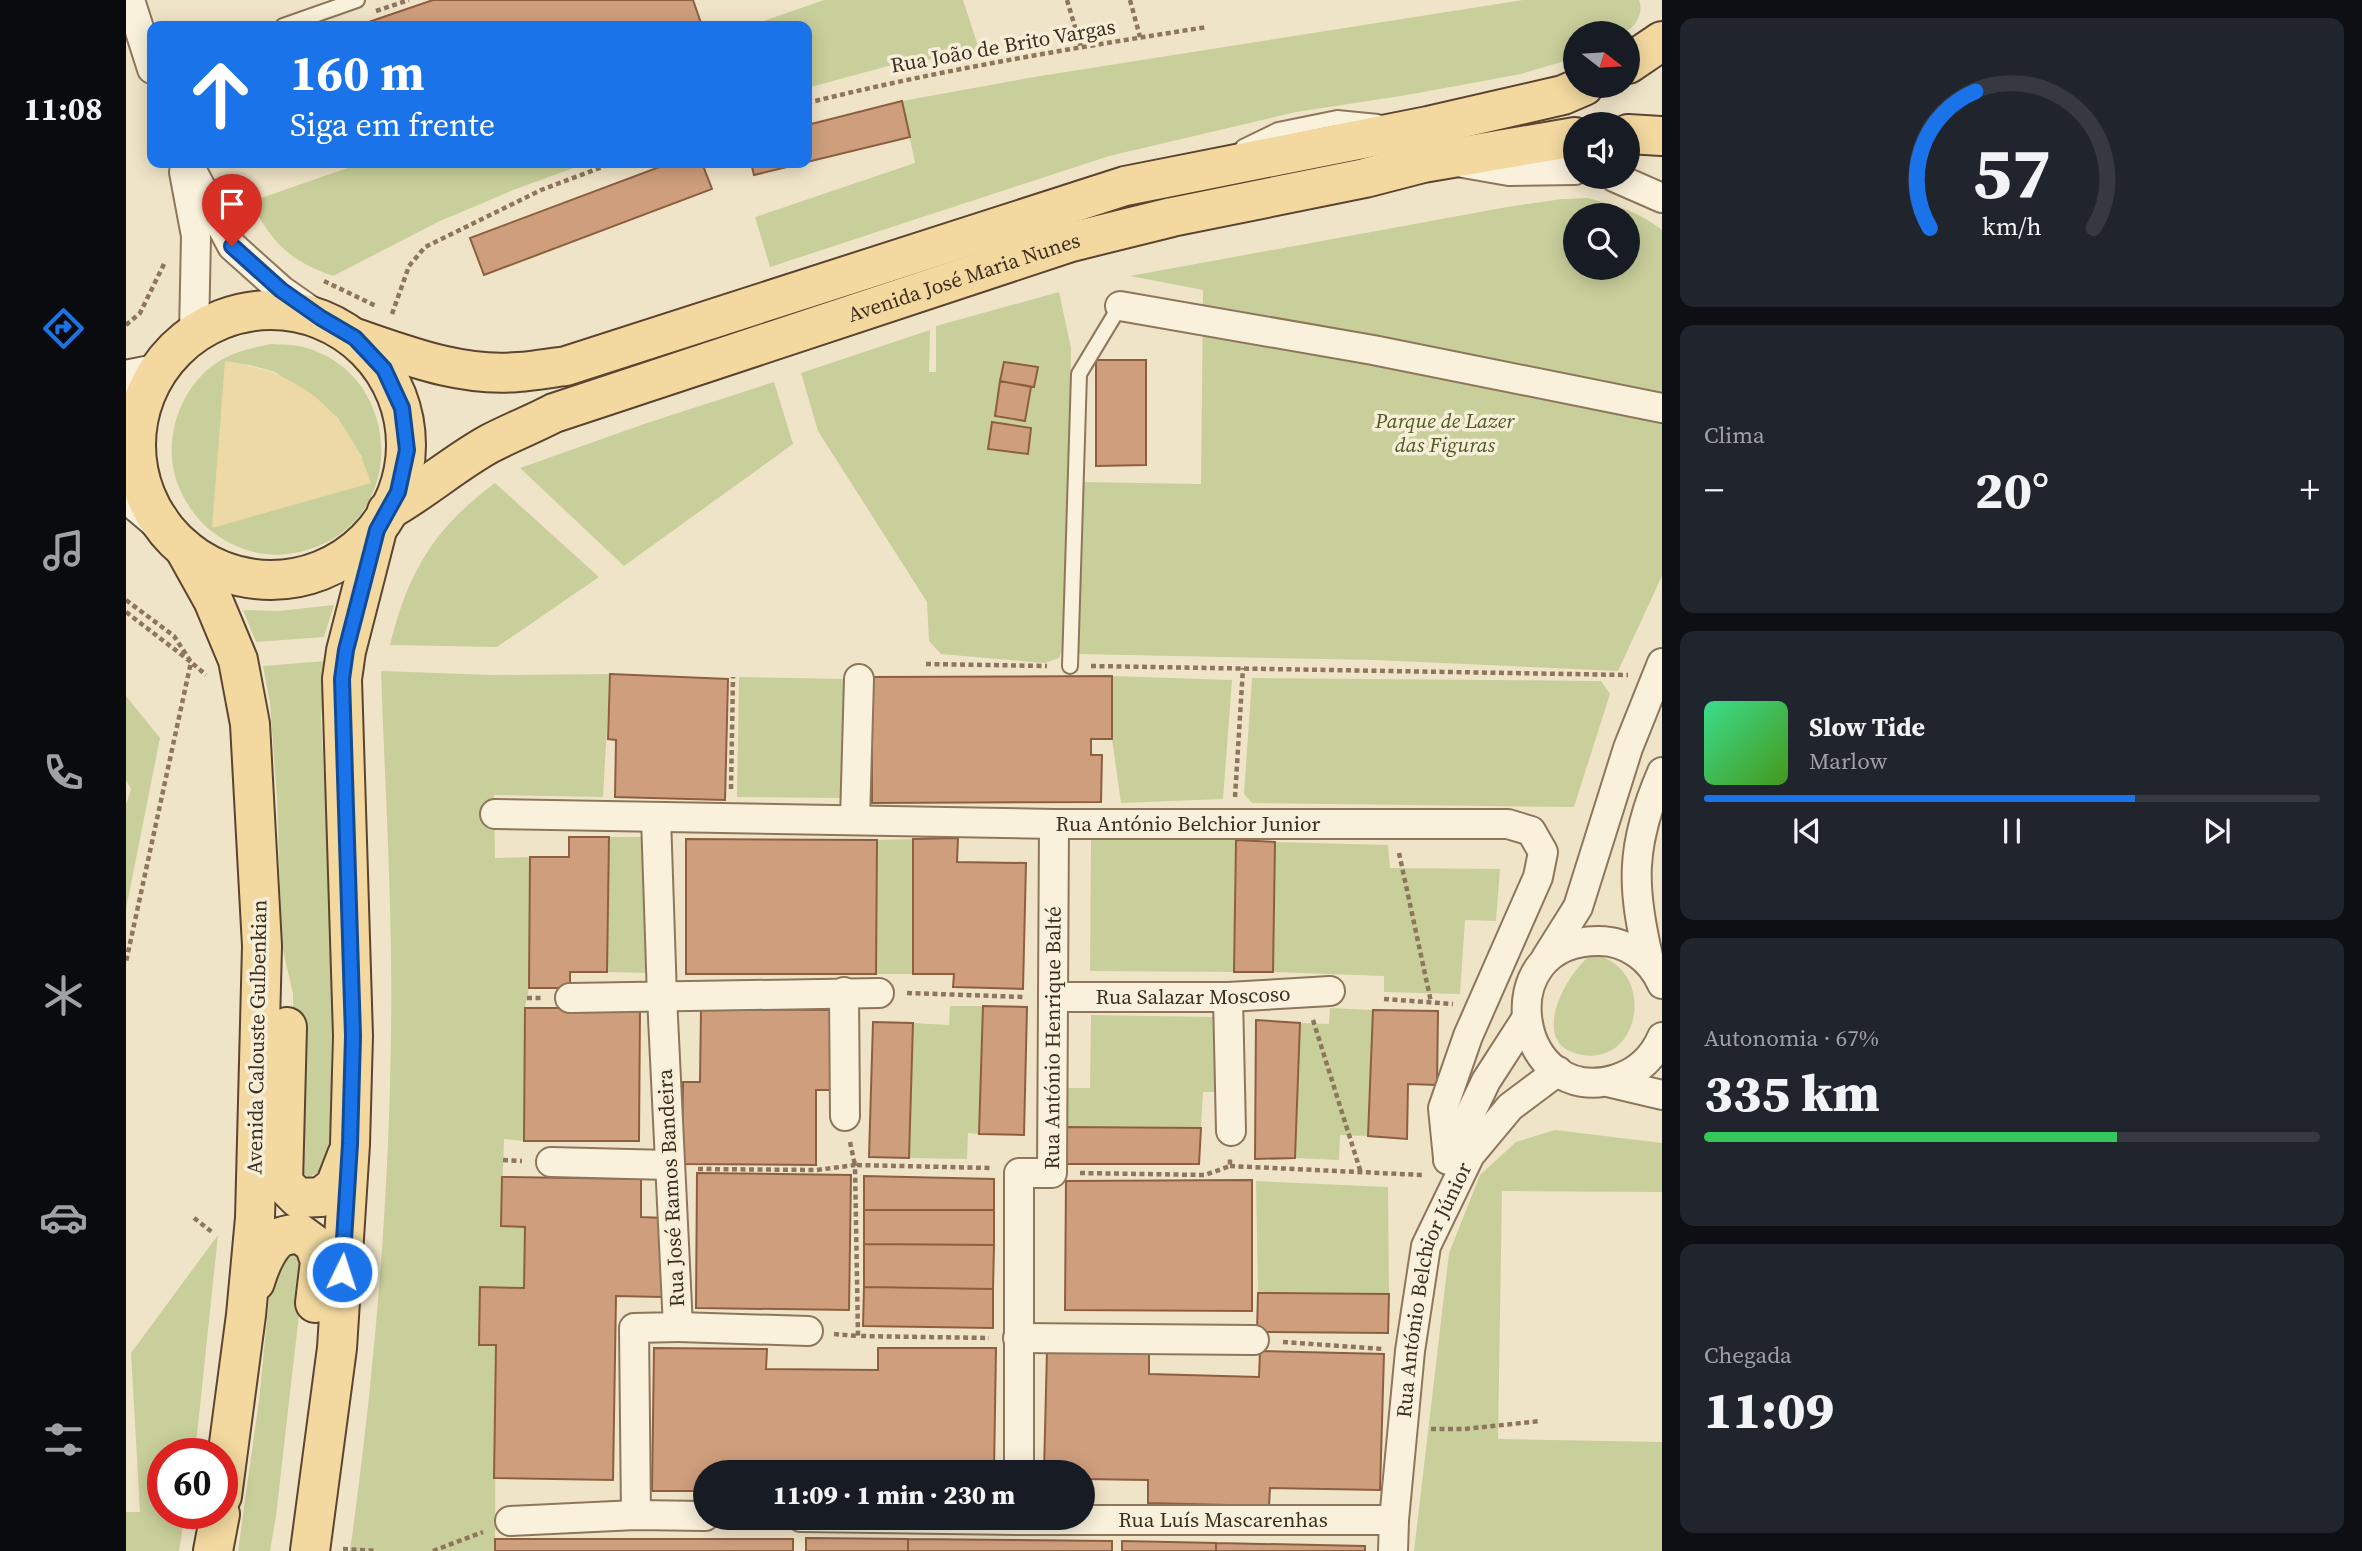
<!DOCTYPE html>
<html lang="pt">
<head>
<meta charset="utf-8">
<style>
	body { margin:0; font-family:"Source Serif 4",serif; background:#20242c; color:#f1f3f6; height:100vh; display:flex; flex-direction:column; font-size:26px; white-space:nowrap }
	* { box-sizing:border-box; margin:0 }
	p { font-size:23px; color:#9ea1a6 }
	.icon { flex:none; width:38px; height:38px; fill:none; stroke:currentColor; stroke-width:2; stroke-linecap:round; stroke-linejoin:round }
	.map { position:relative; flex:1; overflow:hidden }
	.drawer { display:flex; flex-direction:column; gap:18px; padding:18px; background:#0d0f14; width:700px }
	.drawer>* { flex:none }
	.banner { position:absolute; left:21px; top:21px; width:665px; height:147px; border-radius:14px; box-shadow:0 4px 18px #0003; background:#1a73e8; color:#fff; overflow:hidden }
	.needle { width:46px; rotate:107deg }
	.tools { position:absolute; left:1437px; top:21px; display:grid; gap:14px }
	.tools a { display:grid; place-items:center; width:77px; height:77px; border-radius:50%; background:#171b24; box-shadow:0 4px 18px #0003; font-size:35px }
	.speed { position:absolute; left:21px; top:1438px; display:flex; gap:14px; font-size:35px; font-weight:700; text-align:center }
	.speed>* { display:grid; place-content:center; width:91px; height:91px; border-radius:50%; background:#171b24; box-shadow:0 4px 18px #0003; line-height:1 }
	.speed .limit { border:10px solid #d22; background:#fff; color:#111 }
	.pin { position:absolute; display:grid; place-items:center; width:60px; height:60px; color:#fff; margin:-72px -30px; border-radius:50% 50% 50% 0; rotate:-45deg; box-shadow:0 0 7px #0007 }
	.pin .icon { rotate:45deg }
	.me { position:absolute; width:77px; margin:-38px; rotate:4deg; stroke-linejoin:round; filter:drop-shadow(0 0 5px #0008) }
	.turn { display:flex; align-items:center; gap:24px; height:147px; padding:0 28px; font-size:32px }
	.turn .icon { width:91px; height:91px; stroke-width:2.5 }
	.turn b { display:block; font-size:49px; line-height:60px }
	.big { font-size:52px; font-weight:800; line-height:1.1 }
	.drawer .card { flex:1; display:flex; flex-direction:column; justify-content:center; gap:10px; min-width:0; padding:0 24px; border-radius:14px; background:#20242c }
	.drawer .dial { align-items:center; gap:0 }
	.dial svg { height:182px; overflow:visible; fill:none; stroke:#363941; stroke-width:7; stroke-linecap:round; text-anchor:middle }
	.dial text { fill:#f1f3f6; stroke:none }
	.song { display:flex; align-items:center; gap:21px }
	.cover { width:84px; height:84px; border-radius:10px; background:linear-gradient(135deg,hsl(150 70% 55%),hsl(100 70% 35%)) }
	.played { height:7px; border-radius:4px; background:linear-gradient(90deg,#1a73e8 70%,#363941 70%) }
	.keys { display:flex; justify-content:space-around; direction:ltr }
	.heat { display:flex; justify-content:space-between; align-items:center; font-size:38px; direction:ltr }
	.charge { height:10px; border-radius:5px; background:linear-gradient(90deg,#34c759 67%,#363941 0) }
	.trip { position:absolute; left:567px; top:1460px; width:402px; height:70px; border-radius:35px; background:#171b24; box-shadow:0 4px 18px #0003; font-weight:800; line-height:70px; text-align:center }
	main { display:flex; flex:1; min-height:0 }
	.menu { display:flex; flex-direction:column; width:126px; justify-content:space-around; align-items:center; background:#090b0e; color:#9ea1a6 }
	.menu .icon { width:49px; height:49px }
	.menu .selected { color:#1a73e8 }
	.menu b { font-size:32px; color:#f1f3f6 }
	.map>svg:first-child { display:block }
</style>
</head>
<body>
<main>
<nav class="menu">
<b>11:08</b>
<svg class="icon selected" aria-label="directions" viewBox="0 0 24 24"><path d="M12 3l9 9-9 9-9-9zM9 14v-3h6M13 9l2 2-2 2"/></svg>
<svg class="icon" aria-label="music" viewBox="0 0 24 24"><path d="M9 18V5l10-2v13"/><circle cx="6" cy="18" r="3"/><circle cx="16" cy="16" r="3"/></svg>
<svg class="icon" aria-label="phone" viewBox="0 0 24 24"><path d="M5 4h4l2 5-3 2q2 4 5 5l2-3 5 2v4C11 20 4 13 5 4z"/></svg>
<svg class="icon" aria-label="climate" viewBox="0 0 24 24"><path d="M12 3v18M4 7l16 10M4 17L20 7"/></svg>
<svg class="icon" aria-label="car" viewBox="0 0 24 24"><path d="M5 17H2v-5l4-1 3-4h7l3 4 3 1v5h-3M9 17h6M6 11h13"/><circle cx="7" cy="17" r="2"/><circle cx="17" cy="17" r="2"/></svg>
<svg class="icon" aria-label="filters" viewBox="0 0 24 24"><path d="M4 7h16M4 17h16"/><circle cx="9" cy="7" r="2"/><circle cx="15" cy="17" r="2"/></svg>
</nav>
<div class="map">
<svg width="1536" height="1551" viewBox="0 0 1536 1551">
	<rect width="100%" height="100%" fill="#f0e4c8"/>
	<path fill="#c9cf9b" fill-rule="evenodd" d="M698 0H837L854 52 766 65 681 88V26H623Z
		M1397 0H1513C1518 12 1510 29 1497 33 1485 37 1461 33 1449 33V58L1395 74 1281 95 1170 112 983 156 644 267 629 217 789 163 776 101 908 77Z
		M236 163H461L390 189 314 221 207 276C162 260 147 243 124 202Z
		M1462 198C1489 205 1514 212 1536 230V576L1492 671 1249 660 952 654 957 482 1075 484 1077 290 1004 276 1381 207 1436 199ZM1449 215H1502V268H1449Z
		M933 292 945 348 941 637 933 658 919 663 815 654 803 641 801 602 692 431 675 373 804 330 803 372H810V326Z
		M145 344C155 345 167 344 177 347 274 372 284 511 190 547 169 555 149 557 128 552 93 543 69 522 54 490 35 448 50 394 86 366 104 352 125 348 145 344ZM99 362 124 365 149 372 211 417 237 459Z
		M648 382 667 444 498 566 394 468 521 423Z
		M369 483 473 577 371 647 264 645C282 572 308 528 369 483Z
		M208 605 198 637 130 642 117 610 153 611Z
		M200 661 195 718 207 948 204 1154 196 1170 183 1177 170 1171 167 1160V994L156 946 151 798 144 703 137 666Z
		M255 671 368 675 484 674 477 797 368 795 369 858 404 857 403 988 399 1008 398 1141 378 1139 375 1226 399 1227 398 1288H354L353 1345H370L369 1551H224C248 1379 263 1206 265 1032 267 912 259 791 255 671Z
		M986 676 1106 680 1097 799 995 803 986 739Z
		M613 677 721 679 717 798 611 797Z
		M1126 678 1475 681 1484 694 1448 807 1126 803 1118 794Z
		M0 696 34 738 0 909V805L5 789 0 780Z
		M483 837H521L519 973 481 972Z
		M787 839V974H750L751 840Z
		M965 839 1109 840 1108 972 964 971Z
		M1149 842 1262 845 1264 868 1374 869 1370 921 1339 920 1334 994 1258 992V976L1147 972Z
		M1466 954C1536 968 1513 1077 1446 1052 1405 1037 1442 971 1466 954Z
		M824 1006H857L853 1134 842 1133 841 1159 783 1158 787 1023 823 1025Z
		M1204 1008 1247 1010 1242 1136 1214 1135 1213 1160 1169 1158 1174 1023 1203 1024Z
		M965 1015 1091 1017V1092H1077L1075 1128 938 1127 939 1088H964Z
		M1429 1130 1536 1143V1192L1376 1191 1372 1439 1536 1442V1551H1288L1323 1253 1354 1175 1390 1142Z
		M1130 1181 1262 1187 1263 1294 1132 1293Z
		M92 1235 69 1454H37V1514H59L53 1551H0V1512H14L5 1353Z
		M157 1253 168 1254 175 1260 176 1288 150 1516 144 1551H112L133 1400 145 1278Z"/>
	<path fill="#ecd9a5" d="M99 361C175 372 221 410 245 483L86 528Z"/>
	<path fill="#cf9f7d" stroke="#8d5f41" stroke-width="2" d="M307 0H567L576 26H231Z
		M776 101 784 137 681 162V125Z
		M544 163H576L586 189 358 275 344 238Z
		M625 163H678L628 175Z
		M970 360H1020V465L970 466Z
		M878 362 912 367 908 387 874 381Z
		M874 381 905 387 899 421 869 416Z
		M866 422 905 428 902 454 862 449Z
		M484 674 602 679 599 800 489 797 490 740 482 739Z
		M986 676V739H965V755H976L975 802 746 803V677Z
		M443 837H483L481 972H444V988H403L404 857H443Z
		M832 838 831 862 900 863 897 989 827 987 828 974H787V839Z
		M560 839 751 840 750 974H560Z
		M1110 840 1149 842 1147 972H1108Z
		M857 1006 901 1007 898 1135 853 1134Z
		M399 1008H514L513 1141H398Z
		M575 1009 709 1010 708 1090H690V1165L556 1164 557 1082H574Z
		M1247 1010 1312 1011 1311 1085 1282 1084 1281 1139 1242 1136Z
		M1130 1020 1174 1023 1169 1158 1129 1159Z
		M747 1022 787 1023 783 1158 743 1157Z
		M938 1127 1075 1128 1073 1164H939Z
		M571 1173 725 1175 723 1310 570 1308Z
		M738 1176 868 1179V1210H738Z
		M376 1177 515 1179V1217L538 1218 536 1297 490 1296 487 1480 368 1478 370 1345H353L354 1287 398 1288 399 1227 375 1226Z
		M1126 1180V1311L939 1310 940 1181Z
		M738 1210H868V1245L738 1244Z
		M738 1244 868 1245 867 1289 738 1287Z
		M738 1287 867 1289V1328L737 1326Z
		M1132 1293 1263 1294 1262 1333 1131 1332Z
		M528 1348 641 1349 640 1369 752 1370V1348H870L868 1472H579V1491H526Z
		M921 1350 1023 1352V1374L1133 1377 1134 1351 1258 1354 1254 1490 1144 1488 1143 1506 1022 1503V1480L957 1479V1472H918Z
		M680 1538 782 1539V1551H680Z
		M369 1539H667V1551H369Z
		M782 1539 986 1541V1551H782Z
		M996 1541 1090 1543V1551H996Z
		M1090 1543 1239 1546V1551H1090Z"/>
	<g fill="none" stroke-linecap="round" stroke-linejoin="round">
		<defs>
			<path id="service" d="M157 26 231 0
				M1117 147 1152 130 1211 118 1252 122
				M944 666 953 374 994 306"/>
			<g id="minor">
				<path d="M4 0 26 69"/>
				<path d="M62 163 106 246 155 290 195 318"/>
				<path d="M1337 163 1383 171 1449 170"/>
				<path d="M58 172 70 236 68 334"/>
				<path d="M1488 177 1536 198"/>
				<path d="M994 306 1247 350 1536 408"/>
				<path id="s1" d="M369 814 928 824H1382L1405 831 1417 852 1412 877 1342 1036 1317 1108 1322 1158"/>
				<path d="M729 820 733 679"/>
				<path d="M1420 958 1452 907 1502 748 1536 663"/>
				<path d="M1524 964C1505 887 1504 846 1536 772"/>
				<path d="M1536 984C1525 959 1501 941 1473 941 1360 940 1390 1110 1490 1079 1512 1072 1527 1058 1536 1037"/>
				<path d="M718 992 719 1116"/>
				<path id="s2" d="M927 997H1102L1204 991"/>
				<path d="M1102 997 1105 1131"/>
				<path d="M444 998 753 993"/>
				<path d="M1481 1082 1536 1095"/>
				<path d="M1322 1160 1360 1081 1400 1019"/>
				<path d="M425 1162 543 1165"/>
				<path d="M552 1327 682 1331"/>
				<path d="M892 1338 1128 1340"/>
				<path id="s3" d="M893 1472V1173H926L928 824"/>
				<path d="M510 1515 508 1328 552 1327 536 997 530 817"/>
				<path id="s4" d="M675 1517 893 1520H1268"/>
				<path d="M384 1521 510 1515 579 1516"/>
				<path id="s5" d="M1267 1551 1268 1520 1284 1351 1300 1246 1344 1155 1384 1107 1432 1071"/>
			</g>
			<path id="secondary" d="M0 380 30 374
				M0 492 33 520"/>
			<g id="primary">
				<path d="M1502 64 1536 41"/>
				<path d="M1502 134 1536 136"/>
				<circle cx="145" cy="445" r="135"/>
				<path d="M229 338C282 356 335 377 392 372 408 371 424 368 440 366L999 186 1302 126 1437 95 1458 86"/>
				<path id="s6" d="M261 511C297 491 327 464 363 444 384 433 407 424 428 413L945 242 1046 217 1239 178 1297 163 1449 137"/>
				<path d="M58 548 87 600 112 660 124 724 136 946 129 1218 120 1315 96 1496"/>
				<path d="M161 1027 157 1183 172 1198 195 1197 209 1186 221 1155"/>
				<path d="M129 1282C133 1268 142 1245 155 1237 160 1235 168 1234 173 1233L188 1244 194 1261 189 1303"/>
				<path d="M87 1551 94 1514"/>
				<path d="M184 1551 211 1348 224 1144 227 1036 216 679 220 651 251 530"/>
			</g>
		</defs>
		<use href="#service" stroke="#8d765c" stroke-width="18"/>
		<use href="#minor" stroke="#8d765c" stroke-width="32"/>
		<use href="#secondary" stroke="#6f573f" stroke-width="42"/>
		<use href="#primary" stroke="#5b4430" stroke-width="42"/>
		<path stroke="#8d765c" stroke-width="4.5" stroke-dasharray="5 3.5" stroke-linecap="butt" d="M941 0 955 47
			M1004 0 1014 37
			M250 11 283 0
			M681 103C813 70 947 48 1081 27
			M198 281 250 306
			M266 314 283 266 299 247 415 190 487 163
			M0 325 14 313 39 262
			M0 600 48 636 65 662 80 675
			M0 612 65 662 0 962
			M800 664 921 666
			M965 666 1502 675
			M605 789 607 677
			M1109 797 1117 668
			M1273 853 1305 1002
			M781 993 898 997
			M401 998H415
			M1258 999 1327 1004
			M1187 1020 1235 1173
			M724 1142 729 1165 865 1168
			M377 1160 396 1161
			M1104 1166 1296 1175
			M572 1169 691 1170 729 1165 732 1336 863 1338
			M954 1173 1079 1175 1104 1166V1158
			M68 1218 86 1232
			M708 1334 732 1336
			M1157 1342 1257 1349
			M1305 1429H1338L1415 1421
			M217 1549 251 1551
			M307 1551 357 1532"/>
		<use href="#service" stroke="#faf1dc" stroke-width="14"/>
		<use href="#minor" stroke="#faf1dc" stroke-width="28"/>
		<use href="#secondary" stroke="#faf1dc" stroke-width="38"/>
		<use href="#primary" stroke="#f3d9a0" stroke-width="38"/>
	</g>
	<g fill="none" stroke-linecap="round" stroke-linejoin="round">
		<defs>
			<path id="route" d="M106 246 155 290 195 318 229 338 258 369 276 408 281 450 272 492 251 530 220 650 216 679 227 1036 224 1144 216 1272"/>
		</defs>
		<use href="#route" stroke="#114b97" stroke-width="18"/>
		<use href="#route" stroke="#1a73e8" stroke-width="12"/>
	</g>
	<g text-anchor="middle" stroke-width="7" stroke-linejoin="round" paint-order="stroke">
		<g font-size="21" fill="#3d2e20" stroke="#f7eed8">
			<text transform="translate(877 46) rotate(-10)" y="7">Rua João de Brito Vargas</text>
			<text dy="7" stroke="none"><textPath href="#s6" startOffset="626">Avenida José Maria Nunes</textPath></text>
			<text dy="7" stroke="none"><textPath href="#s1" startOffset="693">Rua António Belchior Junior</textPath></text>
			<text dy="7" stroke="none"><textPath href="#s2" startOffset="140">Rua Salazar Moscoso</textPath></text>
			<text dy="7" stroke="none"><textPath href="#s3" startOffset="467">Rua António Henrique Balté</textPath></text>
			<text transform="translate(131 1037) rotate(-89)" y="7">Avenida Calouste Gulbenkian</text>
			<text transform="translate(545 1188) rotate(-93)" y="7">Rua José Ramos Bandeira</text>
			<text dy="7" stroke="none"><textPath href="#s5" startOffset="266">Rua António Belchior Júnior</textPath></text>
			<text dy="7" stroke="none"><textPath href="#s4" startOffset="422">Rua Luís Mascarenhas</textPath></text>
		</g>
		<g font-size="21" font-style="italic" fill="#4d5a26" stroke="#f7eed8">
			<text x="1319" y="428">Parque de Lazer<tspan x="1319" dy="24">das Figuras</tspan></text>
		</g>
	</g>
</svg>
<div class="tools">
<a><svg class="needle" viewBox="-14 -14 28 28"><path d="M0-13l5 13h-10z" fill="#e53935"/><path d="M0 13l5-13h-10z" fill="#9ea1a6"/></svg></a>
<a><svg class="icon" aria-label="sound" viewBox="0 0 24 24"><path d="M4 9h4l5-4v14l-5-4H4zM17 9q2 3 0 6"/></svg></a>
<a><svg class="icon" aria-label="search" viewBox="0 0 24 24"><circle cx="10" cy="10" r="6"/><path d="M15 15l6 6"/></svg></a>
</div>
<div class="speed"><div class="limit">60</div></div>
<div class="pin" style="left:106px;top:246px;background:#d93025"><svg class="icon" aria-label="arrive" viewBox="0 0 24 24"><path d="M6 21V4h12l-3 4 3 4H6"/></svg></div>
<svg class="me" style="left:216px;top:1272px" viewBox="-20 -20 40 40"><circle r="17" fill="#1a73e8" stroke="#fff" stroke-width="3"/><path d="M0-11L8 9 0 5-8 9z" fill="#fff"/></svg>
<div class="trip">11:09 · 1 min · 230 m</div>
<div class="banner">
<div class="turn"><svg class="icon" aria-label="ahead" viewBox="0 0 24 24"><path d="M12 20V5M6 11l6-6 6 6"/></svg><div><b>160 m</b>Siga em frente</div></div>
</div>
</div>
<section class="drawer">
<div class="card dial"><svg viewBox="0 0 100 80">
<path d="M14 69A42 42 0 1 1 86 69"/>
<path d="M14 69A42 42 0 0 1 34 9" stroke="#1a73e8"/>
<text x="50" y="56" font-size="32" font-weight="700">57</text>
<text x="50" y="72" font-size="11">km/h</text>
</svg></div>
<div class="card"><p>Clima</p>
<div class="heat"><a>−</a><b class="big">20°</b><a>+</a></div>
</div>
<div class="card">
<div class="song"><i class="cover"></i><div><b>Slow Tide</b><p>Marlow</p></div></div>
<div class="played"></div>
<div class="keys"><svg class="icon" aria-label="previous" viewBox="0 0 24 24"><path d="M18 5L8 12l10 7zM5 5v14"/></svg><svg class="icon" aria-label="pause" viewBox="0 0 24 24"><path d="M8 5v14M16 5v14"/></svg><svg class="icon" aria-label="next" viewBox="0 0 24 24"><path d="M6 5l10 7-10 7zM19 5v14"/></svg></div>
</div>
<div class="card"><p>Autonomia · 67%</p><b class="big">335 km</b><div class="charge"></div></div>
<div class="card"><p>Chegada</p><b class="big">11:09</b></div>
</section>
</main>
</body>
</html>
